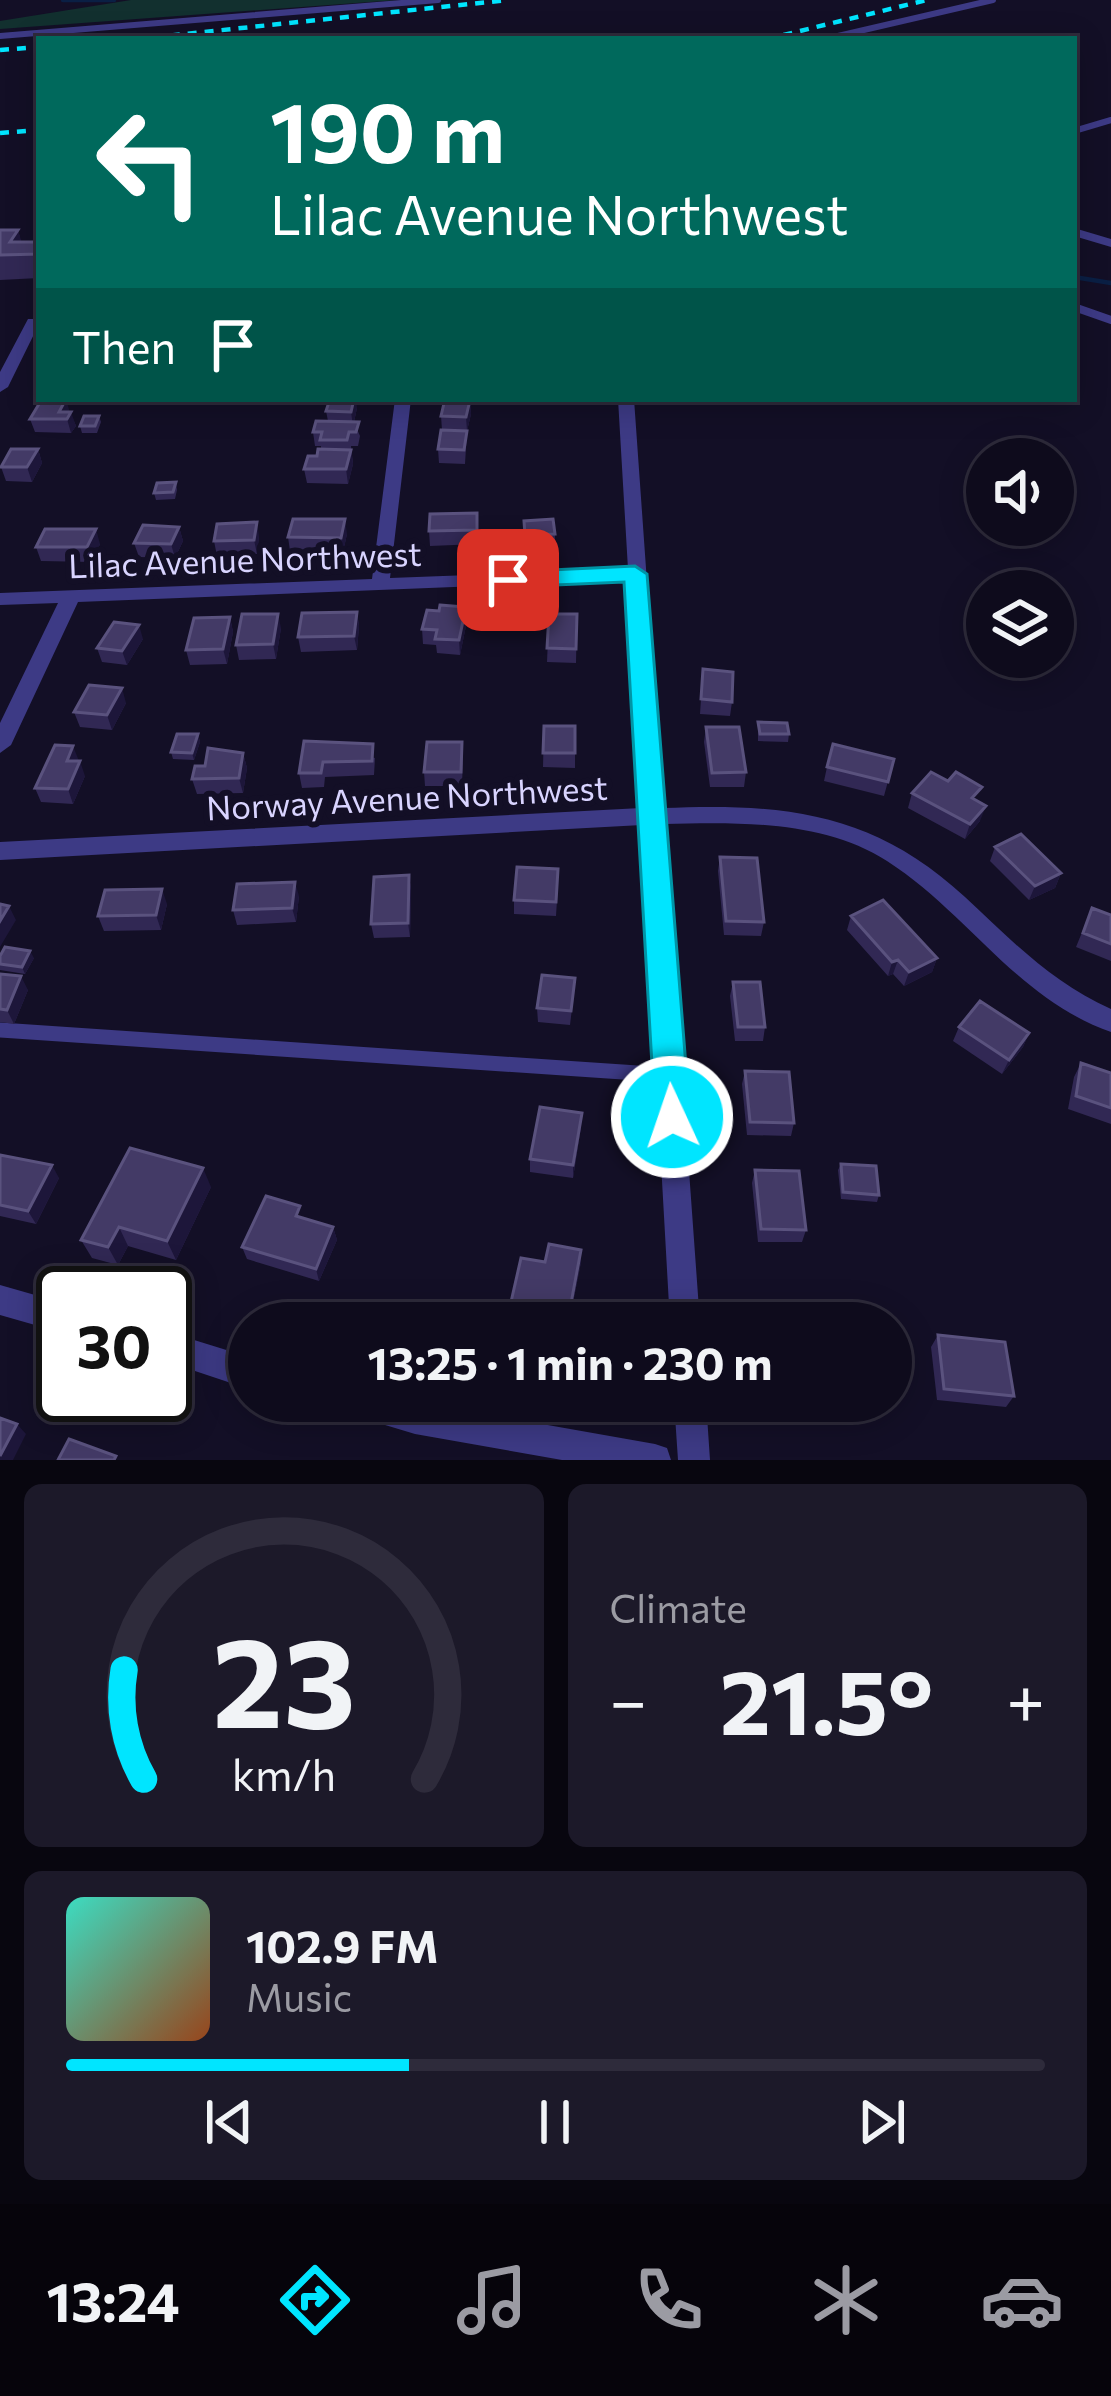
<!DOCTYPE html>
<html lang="en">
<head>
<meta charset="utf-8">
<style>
	body { margin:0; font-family:Commissioner,sans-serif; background:#1c1929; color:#f1f3f6; height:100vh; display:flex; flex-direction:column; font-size:45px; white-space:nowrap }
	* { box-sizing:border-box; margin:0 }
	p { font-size:39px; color:#9b9ba3 }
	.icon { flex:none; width:66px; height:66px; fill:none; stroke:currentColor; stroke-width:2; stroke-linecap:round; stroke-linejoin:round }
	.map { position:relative; height:1460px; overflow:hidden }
	.details { display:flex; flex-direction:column; gap:24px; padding:24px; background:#08060f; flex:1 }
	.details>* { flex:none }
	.top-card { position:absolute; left:36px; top:36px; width:1041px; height:366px; border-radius:0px; box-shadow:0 6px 30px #0003,0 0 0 3px #2e2b3b; background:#00695c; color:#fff; overflow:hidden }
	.buttons { position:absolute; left:966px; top:438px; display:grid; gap:24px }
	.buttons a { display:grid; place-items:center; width:108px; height:108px; border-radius:50%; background:#0e0b1c; box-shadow:0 6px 30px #0003,0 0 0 3px #2e2b3b; font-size:60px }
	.speed { position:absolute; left:36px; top:1266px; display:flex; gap:24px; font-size:60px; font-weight:700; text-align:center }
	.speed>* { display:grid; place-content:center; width:156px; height:156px; border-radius:50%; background:#0e0b1c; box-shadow:0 6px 30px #0003,0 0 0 3px #2e2b3b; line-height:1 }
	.speed .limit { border:6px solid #111; border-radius:18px; background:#fff; color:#111 }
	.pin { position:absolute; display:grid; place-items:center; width:102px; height:102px; color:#fff; margin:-51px; border-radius:24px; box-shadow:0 6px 18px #0006 }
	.me { position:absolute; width:132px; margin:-66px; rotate:357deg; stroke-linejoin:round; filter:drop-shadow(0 0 9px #0008) }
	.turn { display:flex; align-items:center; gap:42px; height:252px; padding:0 36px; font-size:54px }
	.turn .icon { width:156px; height:156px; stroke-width:2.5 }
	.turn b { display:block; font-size:84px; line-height:102px }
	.then { display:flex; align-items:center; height:114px; padding:0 36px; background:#0003; gap:24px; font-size:45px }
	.big { font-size:90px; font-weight:700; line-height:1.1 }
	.details .tile { flex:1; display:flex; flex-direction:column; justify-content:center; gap:18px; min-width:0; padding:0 42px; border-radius:18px; background:#1c1929 }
	.details .dial { align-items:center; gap:0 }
	.dial svg { height:312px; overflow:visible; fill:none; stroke:#2e2b3b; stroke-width:7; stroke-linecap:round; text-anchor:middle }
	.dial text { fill:#f1f3f6; stroke:none }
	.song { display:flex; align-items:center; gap:36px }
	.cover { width:144px; height:144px; border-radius:18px; background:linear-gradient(135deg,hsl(170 70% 55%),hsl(20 70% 35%)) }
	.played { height:12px; border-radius:6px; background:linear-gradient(90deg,#00e5ff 35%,#2e2b3b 35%) }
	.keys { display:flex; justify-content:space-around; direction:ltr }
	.heat { display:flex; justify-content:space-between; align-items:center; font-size:66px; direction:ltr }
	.details .tiles { flex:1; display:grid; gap:24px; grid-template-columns:1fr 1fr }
	.tile:last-child { grid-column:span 2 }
	.trip { position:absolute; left:228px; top:1302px; width:684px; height:120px; border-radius:60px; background:#0e0b1c; box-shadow:0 6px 30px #0003,0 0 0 3px #2e2b3b; font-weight:700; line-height:120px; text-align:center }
	.dock { display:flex; height:192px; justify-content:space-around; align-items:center; background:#06040b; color:#9b9ba3 }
	.dock .icon { width:84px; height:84px }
	.dock .current { color:#00e5ff }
	.dock b { font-size:54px; color:#f1f3f6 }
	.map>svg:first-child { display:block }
</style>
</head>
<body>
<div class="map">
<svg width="1111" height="1460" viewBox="0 0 1111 1460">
	<rect width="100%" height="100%" fill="#130f26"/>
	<path fill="#12302f" d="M131 0H397L0 29V21Z"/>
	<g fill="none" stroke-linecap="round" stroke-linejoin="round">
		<path stroke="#0a1f44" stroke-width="4.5" d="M63 0H114
			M1074 277 1111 283"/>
		<path stroke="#3d3a85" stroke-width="6" d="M0 36 438 0
			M825 39 993 0
			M1074 131 1111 120"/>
		<path stroke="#3d3a85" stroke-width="8" d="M1074 307 1111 320"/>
		<path stroke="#3d3a85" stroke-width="15" d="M0 1030 667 1075"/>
		<path fill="#3d3a85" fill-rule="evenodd" d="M1074 228 1111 239V247L1074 236Z
			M28 319H38L39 324 8 387 0 392V372Z
			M395 399H411L390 578 628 569 618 399H634L663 808C784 803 873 812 965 897 1011 940 1052 983 1111 1009V1032C1017 999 968 913 887 861 823 820 737 822 664 824L700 1323H670L642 825 0 860V842L641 808 628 580 78 602 11 745 0 753V723L58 603 0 605V593L372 579Z
			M0 1285 63 1303V1333L0 1315Z
			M165 1331 249 1357V1389L165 1361Z
			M337 1401H411L655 1444 667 1448 671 1460H562L415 1434 342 1412Z
			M674 1401H706L710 1460H678Z"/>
		<path stroke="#00e5ff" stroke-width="4.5" stroke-dasharray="9 8" stroke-linecap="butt" d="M137 39 508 0
			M767 39 927 0
			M0 50 39 47
			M0 133 39 130"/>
	</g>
	<path fill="#312854" d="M0 230H18L21 242H39V278L0 280Z
		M470 400 471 414 467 431 465 464 439 463 438 449 442 430 441 416Z
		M357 408 354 422 360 436 358 446H351L353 464 348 484 307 483 304 469 321 449V446H315L313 432 328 421 326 411Z
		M70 412 76 426 71 433 35 432 30 419Z
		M99 416 101 422 97 433H82L80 426Z
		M38 449 42 463 32 482 6 481 1 467Z
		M176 482 177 490 175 499 156 500 154 493Z
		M477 513 478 544 430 546 429 531Z
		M524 521 555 534V541L525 542Z
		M179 527 183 541 175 558 139 557 134 543Z
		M347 534 343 552 290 551 288 537Z
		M259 536 257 554 217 556 214 541Z
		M100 544 92 562 41 561 36 547Z
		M466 607 467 621 460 655 437 653 436 645 423 644 422 629 439 611Z
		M357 612 359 626 357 650 301 652 298 637Z
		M549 614H577L576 663 547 662Z
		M230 617 233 632 227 664 190 665 186 650Z
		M281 628 276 659 239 660 236 645Z
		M143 639 127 665 102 662 97 648Z
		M703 669 732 702 730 716 700 714Z
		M126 703 112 730 80 727 74 712Z
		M758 722 789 734 788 742 758 741Z
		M544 726H575V768L543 767Z
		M706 727 746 772 744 787H710L704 742Z
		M198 734 200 742 194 760 173 759 171 752Z
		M304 741 375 758 374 775 325 777 324 787 302 788 299 773Z
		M243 753 247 768 243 793 197 794 192 779 205 766Z
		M463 756 462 786H425L424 772Z
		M894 759 884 796 824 781 827 767Z
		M85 776 73 804 41 802 35 788Z
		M912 793 977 801 980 821 965 839 908 808Z
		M995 847 1061 873 1055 888 1029 900 990 861Z
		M720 857 764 922 761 936 724 935 718 871Z
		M409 875 411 890 410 937 374 938 371 924Z
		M558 884 556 916 514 914V900Z
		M299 896 296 922 237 925 233 910Z
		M167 904 161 930 104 931 98 916Z
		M1092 908 1111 915V961L1076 947Z
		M851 916 937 958 932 972 904 986 893 974 888 976 847 930Z
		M0 956 34 958 25 974 0 970Z
		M0 974 28 990 14 1024 0 1022Z
		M733 982 765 1027 763 1041H735L730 996Z
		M574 992 570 1025 538 1022 537 1008Z
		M959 1027 1029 1033 1023 1047 1002 1074 953 1041Z
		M1081 1063 1111 1073V1124L1068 1109 1074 1077Z
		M745 1071 794 1123 791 1136 747 1135 742 1084Z
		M581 1127 573 1178 530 1172V1159Z
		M0 1155 59 1178 36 1224 0 1216Z
		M841 1164 879 1195 877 1202 841 1199 838 1170Z
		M755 1170 806 1230 802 1242H758L752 1183Z
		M211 1187 176 1260 128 1246 118 1265 92 1258 81 1240Z
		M333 1227 337 1240 319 1281 247 1259 242 1247Z
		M545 1262H581L569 1323H557L512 1313 511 1302Z
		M770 1303 824 1323H768L767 1314Z
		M938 1335 1014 1396 1006 1407 937 1400 931 1347Z"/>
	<path fill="#1d163a" d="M18 230 25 254 10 242Z
		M66 399 70 413 59 412Z
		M354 399H356L357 408 353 426 351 412Z
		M470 400 471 414 467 431 466 417Z
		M71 412 76 426 71 433 67 419Z
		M38 449 42 463 32 482 27 467Z
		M351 450 353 464 348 484 346 469Z
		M345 519 347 534 343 552 341 538Z
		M257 522 259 536 257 554 254 540Z
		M179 527 183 541 175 558 171 544Z
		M96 529 100 544 92 562 87 547Z
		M466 607 467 621 460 655 459 640Z
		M357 612 359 626 357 650 354 636Z
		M278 614 281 628 276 659 273 644Z
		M230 617 233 632 227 664 223 649Z
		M139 625 143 639 127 665 122 651Z
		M122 688 126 703 112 730 107 715Z
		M198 734 200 742 194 760 192 753Z
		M73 746 79 761H67Z
		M243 753 247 768 243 793 239 778Z
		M80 761 85 776 73 804 68 789Z
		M986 806 980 821 965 839 970 824Z
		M1061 873 1055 888 1029 900 1035 886Z
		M409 875 411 890 410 937 408 923Z
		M295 882 299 896 296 922 292 908Z
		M162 889 167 904 161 930 156 915Z
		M9 906 16 920 0 947V921Z
		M30 951 34 958 25 974 22 967Z
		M937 958 932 972 904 986 909 972Z
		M898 960 893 974 888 976 892 962Z
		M21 976 28 990 14 1024 7 1010Z
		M1029 1033 1023 1047 1002 1074 1009 1060Z
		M582 1113 581 1127 573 1178V1165Z
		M52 1165 59 1178 36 1224 28 1211Z
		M203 1168 211 1187 176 1260 167 1241Z
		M119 1227 128 1246 118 1265 108 1247Z
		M333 1227 337 1240 319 1281 316 1269Z
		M581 1250V1262L569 1323V1314Z
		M17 1424 26 1434 13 1460H0V1456Z"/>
	<path fill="#433a66" stroke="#5a527e" stroke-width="3" d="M0 230H18L10 242H39V254L0 255Z
		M42 399H66L59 412H71L67 419H30Z
		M330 399H354L351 412 326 411Z
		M445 399 470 400 466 417 441 416Z
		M84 416H99L95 426H80Z
		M316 421 359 422 356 432H349L347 440H320L322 432H313Z
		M441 430 467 431 464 450 438 449Z
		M11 449H38L27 467H1Z
		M318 449 351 450 346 469H304L308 456H317Z
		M176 482 173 492 154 493 157 483Z
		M477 513V530L429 531 430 514Z
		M293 519H345L341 538 288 537Z
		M553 519 555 534 525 535 524 521Z
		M257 522 254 540 214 541 217 524Z
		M143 525 179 527 171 544 134 543Z
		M45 529H96L87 547H36Z
		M440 605 466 607 459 640 435 639 437 630 422 629 427 610 439 611Z
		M357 612 354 636 298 637 302 613Z
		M242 614H278L273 644 236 645Z
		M549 614H577L576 649 547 648Z
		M230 617 223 649 186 650 194 618Z
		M114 622 139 625 122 651 97 648Z
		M703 669 733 672 732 702 701 699Z
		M89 685 122 688 107 715 74 712Z
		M758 722 787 723 789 734H760Z
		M544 726H575V753H543Z
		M706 727H739L746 772 712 773Z
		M177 734H198L192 753 171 752Z
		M304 741 373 744 372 761 323 762 321 773H299Z
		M427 742H462L461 772H424Z
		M833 744 894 759 888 782 827 767Z
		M55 745 73 746 67 761H80L68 789 35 788Z
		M208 748 243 753 239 778 192 779 195 766H205Z
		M931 772 948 781 956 772 982 787 972 798 986 806 970 824 912 793Z
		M1021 834 1061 873 1035 886 995 847Z
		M720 857 757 858 764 922 726 921Z
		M517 867 558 869 556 902 514 900Z
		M409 875 408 923 371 924 374 877Z
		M295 882 292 908 233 910 237 884Z
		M162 889 156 915 98 916 105 890Z
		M883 900 937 958 909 972 898 960 892 962 851 916Z
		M0 904 9 906 0 921Z
		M1092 908 1111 915V944L1083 933Z
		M5 947 30 951 22 967 0 964V956Z
		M0 974 21 976 7 1010 0 1009Z
		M542 975 575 978 571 1011 537 1008Z
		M733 982H760L765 1027H738Z
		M980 1001 1029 1033 1009 1060 959 1027Z
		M1081 1063 1111 1073V1108L1076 1096Z
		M745 1071 789 1072 794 1123 750 1122Z
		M540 1107 582 1113 573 1165 530 1159Z
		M130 1148 203 1168 167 1241 119 1227 108 1247 81 1240Z
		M0 1155 52 1165 28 1211 0 1205Z
		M841 1164 876 1166 879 1195 843 1192Z
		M755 1170 799 1171 806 1230 761 1229Z
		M266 1196 300 1206 296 1216 333 1227 316 1269 242 1247Z
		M549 1244 581 1250 569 1314 511 1302 521 1258 545 1262Z
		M770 1303H821L824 1323H772Z
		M938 1335 1005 1342 1014 1396 944 1389Z
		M0 1418 17 1424 0 1456Z
		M69 1439 116 1456 114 1460H58Z"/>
	<path fill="#00e5ff" stroke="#0095a6" stroke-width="3" d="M635 566 647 574 690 1117 685 1128 672 1133 660 1128 655 1117 624 582 508 587 496 580 508 572Z"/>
	<g text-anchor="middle" stroke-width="12" stroke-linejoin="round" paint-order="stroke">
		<g font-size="33" fill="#d9d4ff" stroke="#130f26">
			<text transform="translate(245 560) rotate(-2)" y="12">Lilac Avenue Northwest</text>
			<text transform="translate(407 798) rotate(-3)" y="12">Norway Avenue Northwest</text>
		</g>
	</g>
</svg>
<div class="buttons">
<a><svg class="icon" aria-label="sound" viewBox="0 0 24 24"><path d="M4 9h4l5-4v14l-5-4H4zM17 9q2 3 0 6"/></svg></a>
<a><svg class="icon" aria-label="layers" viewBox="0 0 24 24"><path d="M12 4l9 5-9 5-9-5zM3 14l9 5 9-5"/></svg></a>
</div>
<div class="speed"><div class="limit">30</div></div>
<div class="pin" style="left:508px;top:580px;background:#d93025"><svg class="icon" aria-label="arrive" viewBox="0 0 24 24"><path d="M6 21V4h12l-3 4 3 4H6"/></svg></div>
<svg class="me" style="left:672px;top:1117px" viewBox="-20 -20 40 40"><circle r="17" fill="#00e5ff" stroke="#fff" stroke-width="3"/><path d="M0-11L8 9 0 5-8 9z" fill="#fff"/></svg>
<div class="trip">13:25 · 1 min · 230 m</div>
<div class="top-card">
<div class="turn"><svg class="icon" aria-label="left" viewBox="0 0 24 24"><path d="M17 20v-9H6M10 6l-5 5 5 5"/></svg><div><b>190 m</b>Lilac Avenue Northwest</div></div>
<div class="then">Then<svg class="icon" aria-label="arrive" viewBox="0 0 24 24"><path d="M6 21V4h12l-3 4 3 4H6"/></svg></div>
</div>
</div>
<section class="details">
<div class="tiles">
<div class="tile dial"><svg viewBox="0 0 100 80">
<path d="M14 69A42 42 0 1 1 86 69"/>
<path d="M14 69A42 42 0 0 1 9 41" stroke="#00e5ff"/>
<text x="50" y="56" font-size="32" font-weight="700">23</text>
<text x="50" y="72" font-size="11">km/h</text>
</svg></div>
<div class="tile"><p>Climate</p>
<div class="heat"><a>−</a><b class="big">21.5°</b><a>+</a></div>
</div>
<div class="tile">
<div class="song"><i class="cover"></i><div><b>102.9 FM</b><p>Music</p></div></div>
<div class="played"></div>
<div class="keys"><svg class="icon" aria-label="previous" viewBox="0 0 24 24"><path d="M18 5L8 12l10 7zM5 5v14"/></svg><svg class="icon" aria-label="pause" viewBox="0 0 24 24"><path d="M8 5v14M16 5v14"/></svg><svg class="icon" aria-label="next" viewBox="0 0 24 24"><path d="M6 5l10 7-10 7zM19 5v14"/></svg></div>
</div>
</div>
</section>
<nav class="dock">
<b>13:24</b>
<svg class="icon current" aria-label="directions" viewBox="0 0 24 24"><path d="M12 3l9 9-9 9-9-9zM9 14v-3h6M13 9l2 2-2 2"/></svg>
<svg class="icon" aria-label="music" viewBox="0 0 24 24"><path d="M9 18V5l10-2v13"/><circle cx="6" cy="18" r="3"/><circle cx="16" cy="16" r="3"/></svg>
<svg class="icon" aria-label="phone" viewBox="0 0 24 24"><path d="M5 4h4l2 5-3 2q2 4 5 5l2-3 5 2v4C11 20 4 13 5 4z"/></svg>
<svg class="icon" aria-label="climate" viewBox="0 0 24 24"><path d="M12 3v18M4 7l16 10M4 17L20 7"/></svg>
<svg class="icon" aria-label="car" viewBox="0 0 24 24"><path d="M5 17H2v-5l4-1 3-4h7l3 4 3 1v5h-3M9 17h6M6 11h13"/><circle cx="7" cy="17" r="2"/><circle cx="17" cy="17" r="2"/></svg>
</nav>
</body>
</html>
